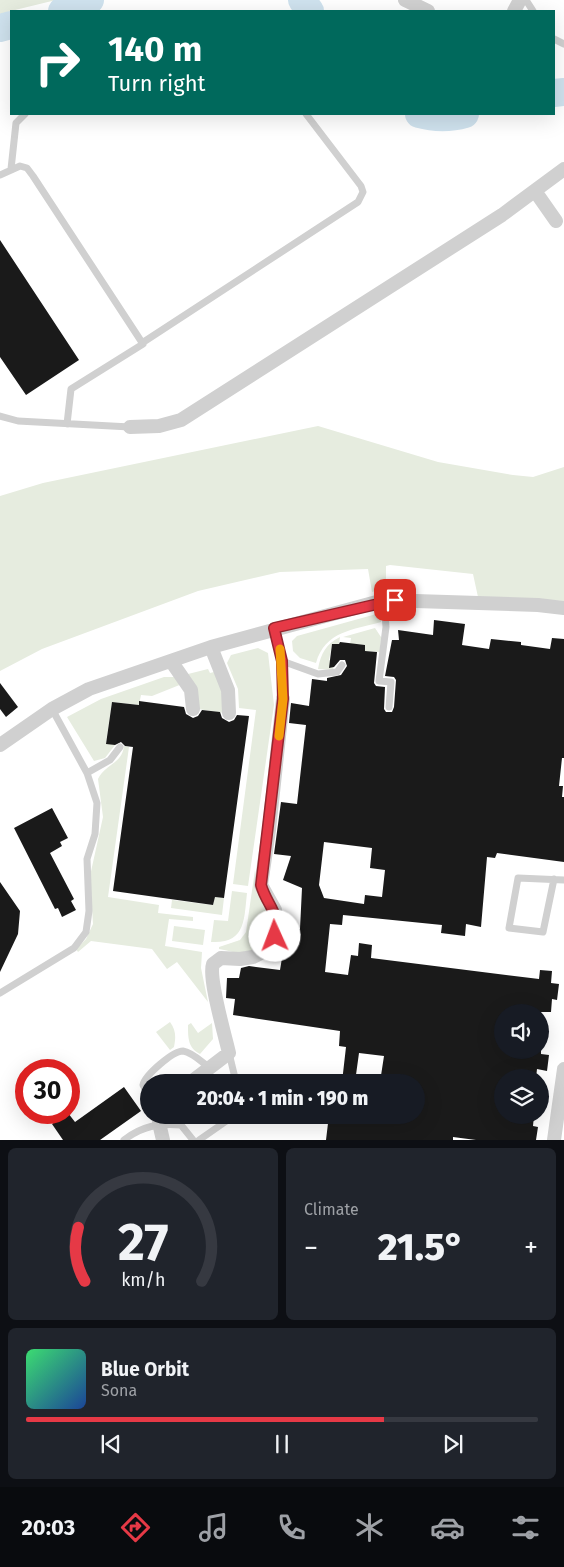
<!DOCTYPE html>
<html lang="en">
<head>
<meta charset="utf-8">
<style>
	body { margin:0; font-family:"Fira Sans",sans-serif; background:#20242c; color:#f1f3f6; height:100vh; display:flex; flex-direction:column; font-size:19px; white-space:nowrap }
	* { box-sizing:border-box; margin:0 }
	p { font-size:16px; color:#9ea1a6 }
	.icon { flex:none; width:28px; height:28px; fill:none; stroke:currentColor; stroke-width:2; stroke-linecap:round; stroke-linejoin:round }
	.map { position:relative; height:1140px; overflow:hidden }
	.drawer { display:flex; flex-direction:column; gap:8px; padding:8px; background:#0d0f14; flex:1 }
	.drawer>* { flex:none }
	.guide { position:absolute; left:10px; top:10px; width:545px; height:105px; border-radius:0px; box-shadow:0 5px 20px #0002; background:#00695c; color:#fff; overflow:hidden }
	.fabs { position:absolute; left:494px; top:1004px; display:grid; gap:10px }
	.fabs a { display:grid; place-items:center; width:55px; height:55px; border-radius:50%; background:#171b24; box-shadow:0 5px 20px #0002; font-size:25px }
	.speed { position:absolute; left:15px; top:1059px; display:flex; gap:10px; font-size:25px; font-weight:700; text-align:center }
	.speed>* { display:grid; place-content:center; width:65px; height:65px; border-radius:50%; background:#171b24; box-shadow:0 5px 20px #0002; line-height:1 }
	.speed .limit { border:8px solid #d22; background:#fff; color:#111 }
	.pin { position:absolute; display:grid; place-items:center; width:42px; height:42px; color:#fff; margin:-21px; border-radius:10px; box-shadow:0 2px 8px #0006 }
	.me { position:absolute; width:55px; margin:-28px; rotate:358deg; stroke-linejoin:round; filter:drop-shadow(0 0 4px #0008) }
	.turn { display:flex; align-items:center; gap:18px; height:105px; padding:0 15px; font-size:22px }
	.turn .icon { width:65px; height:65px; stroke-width:2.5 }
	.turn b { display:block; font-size:35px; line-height:42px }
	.big { font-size:38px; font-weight:800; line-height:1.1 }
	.drawer .widget { flex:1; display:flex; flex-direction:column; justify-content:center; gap:8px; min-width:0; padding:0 18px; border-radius:8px; background:#20242c }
	.drawer .dial { align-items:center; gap:0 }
	.dial svg { height:130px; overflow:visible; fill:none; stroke:#363941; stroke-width:7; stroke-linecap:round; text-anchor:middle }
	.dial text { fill:#f1f3f6; stroke:none }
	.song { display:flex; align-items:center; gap:15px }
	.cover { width:60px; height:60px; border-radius:8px; background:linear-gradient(135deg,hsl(140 70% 55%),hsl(220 70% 35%)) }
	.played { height:5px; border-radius:2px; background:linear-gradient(90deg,#e63946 70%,#363941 70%) }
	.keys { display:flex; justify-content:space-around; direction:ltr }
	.heat { display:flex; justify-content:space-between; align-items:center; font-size:28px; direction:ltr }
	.drawer .tiles { flex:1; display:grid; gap:8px; grid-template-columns:1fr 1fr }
	.widget:last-child { grid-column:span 2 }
	.trip { position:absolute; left:140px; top:1074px; width:285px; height:50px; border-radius:25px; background:#171b24; box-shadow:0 5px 20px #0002; font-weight:800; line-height:50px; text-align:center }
	.menu { display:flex; height:80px; justify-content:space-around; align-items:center; background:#090b0e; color:#9ea1a6 }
	.menu .icon { width:35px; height:35px }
	.menu .active { color:#e63946 }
	.menu b { font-size:22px; color:#f1f3f6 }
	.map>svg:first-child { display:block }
</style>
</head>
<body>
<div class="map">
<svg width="564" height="1140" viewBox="0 0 564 1140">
	<rect width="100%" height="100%" fill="#fff"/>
	<path fill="#e6ecdf" d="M0 0H56L11 11V13L0 17Z
		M318 426 438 462 513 475 533 477 564 467V601L478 597 473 574 390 565 386 566V587L372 592 368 569 280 572 198 591 42 649 0 671V496L43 483Z
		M380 613 381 622C353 630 325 631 316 663L300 658 293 651 292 641 297 636Z
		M375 628 381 637 380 652 365 651V645L350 644 351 638 343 637Z
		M340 637 339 644H332L329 660 334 661 333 670 318 669C321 653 326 644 340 637Z
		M258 648 268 653 274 705 248 886 233 884 256 710 239 708 238 689 227 663 231 655Z
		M208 669 210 673 214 672 221 685 224 713 198 709 188 674Z
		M164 677H176L182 684 152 696 141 695 139 705 112 702 106 743 115 745 105 758 94 761 67 717 101 699Z
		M124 746 129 747 108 897 159 905 158 913 193 917V921L169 919 165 946 202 952 201 968 208 1002 177 962 167 969 152 949 91 941 78 952 76 949 86 939 93 924 90 876 103 817 98 779C105 764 122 764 124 746Z
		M255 870C256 895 283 921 263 944 249 959 236 952 219 949V947L240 940 246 932Z
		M232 891 247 893C244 919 246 944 211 942L214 920 228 921Z
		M215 897 224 898 222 915 171 908 172 900 213 905Z
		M174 926 205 930 203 945 172 941Z
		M170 1022C176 1030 176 1037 174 1047L170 1050 156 1032Z
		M191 1023 198 1033 212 1023 213 1039 200 1054C188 1048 188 1038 188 1025Z"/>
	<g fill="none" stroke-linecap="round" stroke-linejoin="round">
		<path stroke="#cfe2ee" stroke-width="28" d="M302 0 310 11
			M62 11 90 0
			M0 28 11 25
			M554 93 564 92
			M419 114C434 118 451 118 465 114"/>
	</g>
	<path fill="#1a1a1a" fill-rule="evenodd" d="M0 240 79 360 26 395 0 357Z
		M434 620 465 624 462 645 489 649 491 639 521 642V645L550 649 552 638 564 639V758H562L559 786H563L562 797H564V862L497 853 495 858 487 857 481 927 466 924 465 936 441 933 442 925 343 915 342 925 330 924 325 972 348 975 351 955 358 956 359 943 372 945 371 958 539 979 540 970 552 971 551 983 559 984 557 1000 552 999 551 1012H502V1050H541V1054L549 1055 547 1071 537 1069 536 1078H502V1115H534L533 1126 538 1127 536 1140H476L453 1137V1140H326L329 1115H416V1082H380L384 1056 359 1053 355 1082H342L346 1047 339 1046 340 1031 233 1015 235 999 226 998 227 978H239L241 968 249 966 280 970 287 928 300 929 302 888 283 880 291 856 274 854 281 802 297 804 306 725 289 723 291 703 309 706 312 679 327 681V678L341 675 347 666 345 660H340L334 667 329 668 332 644H339L340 642 365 645V651L377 652 374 683 376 686 385 687 384 709 386 712H392L394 707 396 680 394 677 385 676 392 640H399L398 630 433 635ZM324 842 372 848 370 868 385 870 382 897 365 895 364 904 324 898 319 885Z
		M0 683 18 707 6 717 0 709Z
		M139 701 184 707 186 714 193 718 198 716 202 710 220 712 222 718 229 722 234 720 237 715 249 716 224 898 215 897 213 905 113 891 133 747 125 746 121 742 115 745 106 744 112 702 139 705Z
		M52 808 68 838 60 842 62 846 50 853 74 899 71 901 76 910 62 917 58 908 55 909 14 828Z
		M0 882 20 911 18 934 0 972Z
		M124 1087 141 1111 100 1140H63L52 1124 68 1113 75 1122Z"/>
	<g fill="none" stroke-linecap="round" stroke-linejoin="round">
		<path stroke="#d0d0d0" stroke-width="7" d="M526 0 533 11
			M554 39 564 44
			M11 169 16 123 25 114
			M0 175 20 166 27 168 33 176 143 344 71 389 67 424
			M142 343 358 202 363 192 361 186 306 114
			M0 416 18 421 130 427
			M384 600 386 627 379 681 391 682 389 707
			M274 628 282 661 283 699
			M282 661 318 674 337 672 342 665
			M87 773 110 760 120 747
			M554 879 543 932 509 928 518 878 564 880
			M0 993 74 948 86 932 89 911 87 859 95 834 97 803 87 773 52 709
			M229 1053 236 1082
			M149 1096 143 1085C145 1075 173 1051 183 1051 192 1052 203 1063 210 1068
			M124 1140C142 1126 159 1123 181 1125L193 1140
			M199 1140 235 1115"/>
		<path stroke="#d0d0d0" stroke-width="14" d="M405 0 428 11
			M514 11 520 0
			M535 191 556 221
			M130 427 159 426 181 420 502 215 564 169
			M211 647 228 690 229 713
			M171 661 191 690 193 709
			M0 745 52 709 89 689 211 647 384 600 538 605 564 608
			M191 1082 229 1053C225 1035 208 978 213 964L221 958 240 959 253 957 265 951 275 936 277 927 275 910 261 885 269 830 283 699
			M163 1140 159 1123 164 1115
			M554 1140 564 1069"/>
	</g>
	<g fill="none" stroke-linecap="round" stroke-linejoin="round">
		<defs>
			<path id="route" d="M275 936C280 911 267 906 261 885L283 699 282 661 274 628 395 600"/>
		</defs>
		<use href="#route" stroke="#96252e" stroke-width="12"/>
		<use href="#route" stroke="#e63946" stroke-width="9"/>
		<path stroke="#f59e0b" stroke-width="9" d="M279 736 283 699 280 649"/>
	</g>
</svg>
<div class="fabs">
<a><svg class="icon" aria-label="sound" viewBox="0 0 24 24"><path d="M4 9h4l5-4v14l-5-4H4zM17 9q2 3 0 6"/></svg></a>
<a><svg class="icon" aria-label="layers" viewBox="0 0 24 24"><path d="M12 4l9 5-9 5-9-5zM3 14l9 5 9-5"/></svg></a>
</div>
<div class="speed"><div class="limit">30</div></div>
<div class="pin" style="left:395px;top:600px;background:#d93025"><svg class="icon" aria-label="arrive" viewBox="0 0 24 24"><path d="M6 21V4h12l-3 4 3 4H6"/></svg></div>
<svg class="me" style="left:275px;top:936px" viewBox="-20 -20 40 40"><circle r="19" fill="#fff"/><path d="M0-13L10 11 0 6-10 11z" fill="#e63946"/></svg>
<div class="trip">20:04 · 1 min · 190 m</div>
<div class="guide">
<div class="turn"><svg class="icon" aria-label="right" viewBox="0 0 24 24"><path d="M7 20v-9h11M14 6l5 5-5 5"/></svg><div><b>140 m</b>Turn right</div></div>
</div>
</div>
<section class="drawer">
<div class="tiles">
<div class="widget dial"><svg viewBox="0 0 100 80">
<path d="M14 69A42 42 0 1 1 86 69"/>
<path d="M14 69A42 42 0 0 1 10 36" stroke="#e63946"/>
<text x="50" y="56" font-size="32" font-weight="700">27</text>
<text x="50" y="72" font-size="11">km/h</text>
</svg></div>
<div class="widget"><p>Climate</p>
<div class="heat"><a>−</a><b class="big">21.5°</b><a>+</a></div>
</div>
<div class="widget">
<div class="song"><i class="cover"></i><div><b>Blue Orbit</b><p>Sona</p></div></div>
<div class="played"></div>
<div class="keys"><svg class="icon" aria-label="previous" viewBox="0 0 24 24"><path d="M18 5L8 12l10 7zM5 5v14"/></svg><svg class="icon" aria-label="pause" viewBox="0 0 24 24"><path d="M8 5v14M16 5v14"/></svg><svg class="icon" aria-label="next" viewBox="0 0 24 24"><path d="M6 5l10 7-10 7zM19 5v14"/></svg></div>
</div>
</div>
</section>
<nav class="menu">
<b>20:03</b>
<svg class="icon active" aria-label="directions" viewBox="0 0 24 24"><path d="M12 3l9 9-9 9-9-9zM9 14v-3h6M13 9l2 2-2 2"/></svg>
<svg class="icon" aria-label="music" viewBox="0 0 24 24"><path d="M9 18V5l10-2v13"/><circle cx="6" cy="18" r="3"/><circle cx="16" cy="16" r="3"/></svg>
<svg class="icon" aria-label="phone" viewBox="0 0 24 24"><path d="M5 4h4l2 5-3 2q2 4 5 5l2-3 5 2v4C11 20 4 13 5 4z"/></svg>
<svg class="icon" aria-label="climate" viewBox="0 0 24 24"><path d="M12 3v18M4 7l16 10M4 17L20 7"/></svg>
<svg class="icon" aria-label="car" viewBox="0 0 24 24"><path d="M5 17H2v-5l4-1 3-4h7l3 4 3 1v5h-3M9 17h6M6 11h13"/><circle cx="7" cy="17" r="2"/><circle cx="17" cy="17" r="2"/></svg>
<svg class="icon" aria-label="filters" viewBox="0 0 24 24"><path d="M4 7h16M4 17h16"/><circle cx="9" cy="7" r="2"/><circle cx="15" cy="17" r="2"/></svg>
</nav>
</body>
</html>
